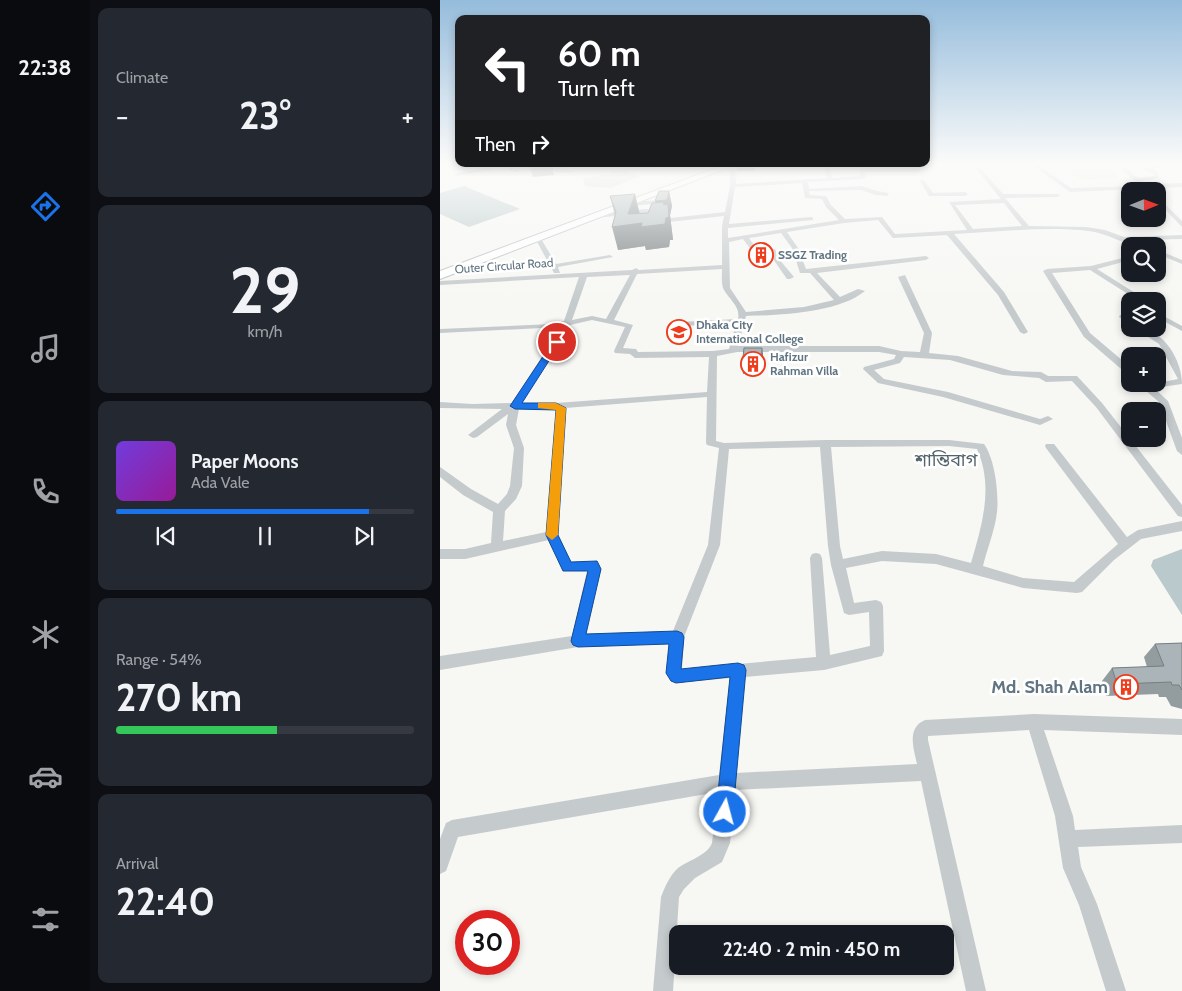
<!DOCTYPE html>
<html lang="en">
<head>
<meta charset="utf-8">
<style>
	body { margin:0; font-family:Cabin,"Noto Sans Bengali",sans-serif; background:#242831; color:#f1f3f6; height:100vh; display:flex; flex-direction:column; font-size:19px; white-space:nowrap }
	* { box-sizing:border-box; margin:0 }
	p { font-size:16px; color:#9ea1a6 }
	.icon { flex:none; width:28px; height:28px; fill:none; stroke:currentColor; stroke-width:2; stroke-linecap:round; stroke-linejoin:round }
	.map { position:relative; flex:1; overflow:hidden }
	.drawer { display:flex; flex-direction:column; gap:8px; padding:8px; background:#0d0f14; width:350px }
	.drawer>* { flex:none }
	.hud { position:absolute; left:15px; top:15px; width:475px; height:152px; border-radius:10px; box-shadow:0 2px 8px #0003; background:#202124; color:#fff; overflow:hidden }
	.needle { width:32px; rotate:89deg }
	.controls { position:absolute; left:681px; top:182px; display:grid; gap:10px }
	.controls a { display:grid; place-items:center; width:45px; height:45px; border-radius:10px; background:#171b24; box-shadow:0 2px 8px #0003; font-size:25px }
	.speed { position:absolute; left:15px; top:910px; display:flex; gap:10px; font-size:25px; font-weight:700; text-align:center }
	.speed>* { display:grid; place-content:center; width:65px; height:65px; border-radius:50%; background:#171b24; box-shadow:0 2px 8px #0003; line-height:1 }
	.speed .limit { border:8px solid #d22; background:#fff; color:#111 }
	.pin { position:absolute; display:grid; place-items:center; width:42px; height:42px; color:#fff; margin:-21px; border:2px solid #fff; border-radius:50%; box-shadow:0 1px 5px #0007 }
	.me { position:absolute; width:55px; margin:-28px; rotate:7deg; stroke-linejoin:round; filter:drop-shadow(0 0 4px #0008) }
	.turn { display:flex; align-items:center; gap:18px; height:105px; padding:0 20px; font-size:22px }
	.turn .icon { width:65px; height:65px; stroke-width:2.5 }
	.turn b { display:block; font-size:35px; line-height:42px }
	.then { display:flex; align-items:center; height:48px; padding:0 20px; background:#0003; gap:10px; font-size:19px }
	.big { font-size:38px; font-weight:700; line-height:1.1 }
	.drawer .tile { flex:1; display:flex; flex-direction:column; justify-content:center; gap:8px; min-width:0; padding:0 18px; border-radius:10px; background:#242831 }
	.drawer .dial { align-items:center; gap:0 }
	.dial b { font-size:65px; line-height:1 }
	.song { display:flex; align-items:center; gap:15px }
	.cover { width:60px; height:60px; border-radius:8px; background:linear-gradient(135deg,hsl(260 70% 55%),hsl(300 70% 35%)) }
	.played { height:5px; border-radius:2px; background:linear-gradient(90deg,#1a73e8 85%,#363941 85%) }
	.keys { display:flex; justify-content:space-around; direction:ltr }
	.heat { display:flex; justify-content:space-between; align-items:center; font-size:28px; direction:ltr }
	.charge { height:8px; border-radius:4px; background:linear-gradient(90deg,#34c759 54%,#363941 0) }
	.trip { position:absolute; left:229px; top:925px; width:285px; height:50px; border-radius:10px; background:#171b24; box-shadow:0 2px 8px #0003; font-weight:700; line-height:50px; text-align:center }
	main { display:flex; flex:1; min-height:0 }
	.tab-bar { display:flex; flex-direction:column; width:90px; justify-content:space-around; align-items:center; background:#090b0e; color:#9ea1a6 }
	.tab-bar .icon { width:35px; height:35px }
	.tab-bar .selected { color:#1a73e8 }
	.tab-bar b { font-size:22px; color:#f1f3f6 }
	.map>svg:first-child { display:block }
</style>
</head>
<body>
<main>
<nav class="tab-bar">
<b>22:38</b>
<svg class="icon selected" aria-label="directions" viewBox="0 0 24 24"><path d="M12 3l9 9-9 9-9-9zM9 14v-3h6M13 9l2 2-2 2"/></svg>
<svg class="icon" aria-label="music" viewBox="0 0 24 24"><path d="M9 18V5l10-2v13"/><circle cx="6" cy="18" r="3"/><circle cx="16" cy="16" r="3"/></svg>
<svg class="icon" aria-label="phone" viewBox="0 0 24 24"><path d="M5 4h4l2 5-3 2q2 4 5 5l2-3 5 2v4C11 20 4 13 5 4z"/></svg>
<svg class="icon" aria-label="climate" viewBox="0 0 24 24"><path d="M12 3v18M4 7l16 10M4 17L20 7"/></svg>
<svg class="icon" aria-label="car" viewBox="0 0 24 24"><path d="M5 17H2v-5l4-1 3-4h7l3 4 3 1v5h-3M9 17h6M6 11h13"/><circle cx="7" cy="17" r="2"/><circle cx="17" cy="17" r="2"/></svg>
<svg class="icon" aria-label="filters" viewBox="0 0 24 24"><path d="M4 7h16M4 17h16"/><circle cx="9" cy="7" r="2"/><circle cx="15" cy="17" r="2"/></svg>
</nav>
<section class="drawer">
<div class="tile"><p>Climate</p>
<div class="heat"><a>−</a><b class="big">23°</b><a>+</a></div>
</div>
<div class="tile dial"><b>29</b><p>km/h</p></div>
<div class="tile">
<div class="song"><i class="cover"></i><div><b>Paper Moons</b><p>Ada Vale</p></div></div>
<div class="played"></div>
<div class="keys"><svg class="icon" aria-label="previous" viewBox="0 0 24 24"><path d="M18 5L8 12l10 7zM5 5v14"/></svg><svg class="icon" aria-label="pause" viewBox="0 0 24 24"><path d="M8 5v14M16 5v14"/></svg><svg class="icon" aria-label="next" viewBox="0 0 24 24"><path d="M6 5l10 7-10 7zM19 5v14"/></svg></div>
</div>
<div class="tile"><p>Range · 54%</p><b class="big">270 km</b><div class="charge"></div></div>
<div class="tile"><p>Arrival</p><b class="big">22:40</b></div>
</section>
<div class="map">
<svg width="742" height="991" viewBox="0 0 742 991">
	<rect width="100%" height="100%" fill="#f7f7f4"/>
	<path fill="#e5e7e5" d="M624 165H664L678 177 641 180 626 169 629 168Z"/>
	<path fill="#d9e0d5" d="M183 170 201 176 171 188 145 186 143 178 171 174 170 171Z"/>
	<path fill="#bac9cb" d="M24 186 80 209 29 227 0 214V193Z
		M742 549V615L711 566 713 560Z"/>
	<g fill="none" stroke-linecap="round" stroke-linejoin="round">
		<defs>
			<path id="primary" d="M284 165H295L0 279V271Z"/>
		</defs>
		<use href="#primary" stroke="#b8bdc0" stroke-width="2"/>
		<path fill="#c5cacc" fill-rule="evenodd" d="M79 165H85L77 172H73V170Z
			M118 165H123L120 169 133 171 130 173 114 172Z
			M290 165H295L296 184 387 178 384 165H389L392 178 420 176V165H424L425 168 481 169 479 172H425L426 177 423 179 368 182 369 189 422 186 437 191 449 193 447 196 436 195 421 190 369 191 370 195 386 196 391 205 405 219 442 217 455 234 527 230 509 202 561 199 533 165H538L563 194H620L618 197 565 198 589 226 646 227 665 230 684 237 742 235V239L691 240 704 246C686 247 668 233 649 231 604 226 558 232 514 234L564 292 588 332 584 334 580 332 558 295 507 235 453 238 438 220 404 223 347 232 358 248 366 269 486 256 489 258 486 260 377 273 400 297 418 289 425 291C398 313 340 315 306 316L298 346H439L461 351 480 352 484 333 458 277 465 275 492 333 489 353 518 356 572 371 601 372 608 376H637L662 403 742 505V517L738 516 656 407 632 381 606 382 599 378 563 375 510 360 464 357 460 363 434 370 444 379 508 392 600 419 608 416 613 419 600 425 503 397 438 383 423 369 424 367 454 359 456 355 439 352H297L277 356 276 441 284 443 385 440H509L544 444C555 459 559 494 557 512 555 530 547 549 543 566L583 578 634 582 678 544 606 448 605 446 606 444H614L687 537 698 530 742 521V531L701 539 674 560 642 592 637 593 583 588 496 564 442 561 406 568 414 603 436 600 441 602 443 606 444 651 442 656 384 670 305 677 296 773 477 764C474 749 466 728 485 720L594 714 742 719V735L604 730 633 816 635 830 742 825V843L638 847 641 867 657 904 686 991H666L639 905 623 868 615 816 589 730 488 736V740L546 991H526L481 781 295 790 290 843 282 862 255 878 244 889 239 897 233 991H213L221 897C225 887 229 877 237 869 248 860 267 856 272 843L278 792 18 837 6 871 0 874V839L6 823 12 820 279 775 290 678 236 683 231 681 227 673 229 644 138 647 0 670V656L132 636 147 571H123L109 540 25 559H0V549H25L51 543 53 512 23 495 0 477V467L31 489 58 504 67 494 70 486 74 448 66 425 68 414 37 437 33 438 28 435 62 409 0 408V402L32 404 72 403 121 327 0 333V329L113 324 124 321 139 277 0 285V281L192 270 196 268 199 270 282 265V226L284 216 210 224 207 222 205 213 155 218 152 216 155 214 207 209 210 211 212 220 285 212 290 186ZM362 183 365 198 382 199 386 207 399 220 288 238V228L373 220V218L371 217 289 224 295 187ZM564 203 582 226 533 229 515 205ZM341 233 352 248 360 273H370L394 300 364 307 306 312 290 288 289 242 303 239 312 251 330 252 333 259 347 279H350L354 277 339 259 335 249 316 248 309 238ZM282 269C282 276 281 285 284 290 289 299 301 307 298 319L239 322 235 324 239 326 296 324 289 349 273 351 198 352 196 349 183 348 193 325 174 320 197 274ZM190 275 166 319 152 316 132 320 147 277ZM152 320 185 327 174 351 175 353 190 354 195 358 269 357 267 392 116 403H82L130 325ZM267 397 266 443 267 445 279 448 268 545 233 631 146 634 160 566 158 562H131L118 535 125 408ZM79 409 116 410 106 532 63 541 65 511 76 499 82 486 84 448 76 425ZM509 446 537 449C554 487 542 525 531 563L496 554 442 551 403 559 400 546 391 447ZM380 447 388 546 391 565 404 613 409 615 429 612 430 646 390 655 382 558 380 554 376 553 372 554 370 558 376 657 242 669 244 637 280 545 289 449Z
			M592 165H598L631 188 700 186 677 165H682L698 178 714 176 713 173 705 170V168L728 165 713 169 717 171 719 178 702 181 705 184 742 183V187L630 192Z
			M49 167 51 170 17 176 14 174Z
			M483 179 493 193 525 192 528 194 525 196H489L480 181Z
			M718 197 742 221V227L718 202Z
			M223 200 225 203 188 206 185 204 188 202Z
			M96 237H100L116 264 170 255 173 257 118 267 120 273H114L95 238Z
			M718 250 742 260V264L718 254Z
			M690 256V260L657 269 708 301H699L650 270 612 273 650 333 690 367V375L687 374 644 337 603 271 607 269 651 266Z
			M718 313 742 326V331L718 318Z
			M690 314V324L679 317 680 315Z
			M696 329C723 327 742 360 742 384L714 388 728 401 742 438V455L737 451 719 402 698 384H708L712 387 713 384 738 379 719 344Z"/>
		<use href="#primary" fill="#fff" fill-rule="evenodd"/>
	</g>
	<path fill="#939c9f" d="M65 164H78L71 170Z
		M122 164H128L127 168H123Z
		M196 164H215L214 166 208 168Z
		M296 164H354V165L315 166V170L297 171Z
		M229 191 232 206 230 215 233 240H230L229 247 206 250 205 246 178 250 175 216 170 196 199 214 208 213 216 203Z
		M323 354 321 374H303L302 367Z
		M742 643V709L731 706 726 697H719L718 694 666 696 662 681 672 668 707 667 704 657 715 644Z"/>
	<path fill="#787f82" d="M69 164H78L71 170Z
		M89 164H116L113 170 114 175 93 177Z
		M207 164H215L214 166 208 168Z
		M297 164H315V170L297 171Z
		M229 191 232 206 230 215 233 240H230L229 247 206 250 205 246 178 250 172 227 188 214 195 194 200 215 218 217 215 201Z
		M322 348 323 354 321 374V367Z"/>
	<path fill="#abb5b9" stroke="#787f82" d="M219 191H229L227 200 215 201Z
		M195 194 188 214 208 213 212 203 224 202 223 204 228 205 229 217 226 218 225 224 201 227 202 223 172 227 176 212 170 196Z
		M304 348H322L321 367H302Z
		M742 643V690L739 685H732L731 682 677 684 672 668 724 666 715 644Z"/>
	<linearGradient id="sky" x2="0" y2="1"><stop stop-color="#95bcdc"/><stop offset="0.54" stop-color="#fbfbfa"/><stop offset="1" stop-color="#fbfbfa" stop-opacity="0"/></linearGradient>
	<rect width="742" height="303" fill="url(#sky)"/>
	<path fill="#1a73e8" stroke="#114b97" d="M114 340 121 342 82 403H116L126 408 118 535 131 562 157 561 161 569 146 634 237 631 242 633 244 637 241 669 298 663 304 665 306 670 293 812 291 819 285 821 279 819 276 812 290 677 236 683 231 681 226 673 229 644 138 647 133 645 131 641 148 571H123L106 535 116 410 75 409 70 406Z"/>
	<path fill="#f59e0b" d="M98 403H116L126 408 118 535 112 540 106 535 116 410 98 408Z"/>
	<defs>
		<symbol id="building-ring" viewBox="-11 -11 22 22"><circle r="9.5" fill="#fff" stroke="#ee3c1d" stroke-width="1.5"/><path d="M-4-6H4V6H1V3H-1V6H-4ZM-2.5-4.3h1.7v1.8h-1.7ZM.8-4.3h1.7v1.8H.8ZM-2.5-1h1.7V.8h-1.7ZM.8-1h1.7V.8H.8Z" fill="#ee3c1d"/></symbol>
		<symbol id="university-ring" viewBox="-11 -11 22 22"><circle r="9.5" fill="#fff" stroke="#ee3c1d" stroke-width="1.5"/><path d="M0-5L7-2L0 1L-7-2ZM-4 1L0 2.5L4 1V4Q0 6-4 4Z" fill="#ee3c1d"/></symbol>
	</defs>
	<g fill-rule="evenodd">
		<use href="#building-ring" x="307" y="241" width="28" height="28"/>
		<use href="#university-ring" x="225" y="318" width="28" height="28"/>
		<use href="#building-ring" x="299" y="350" width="28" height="28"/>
		<use href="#building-ring" x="672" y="673" width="28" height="28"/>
	</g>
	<g text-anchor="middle" stroke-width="5" stroke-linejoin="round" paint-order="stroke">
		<g font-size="12" font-weight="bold" fill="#607581" stroke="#fff" text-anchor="start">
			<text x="338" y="259">SSGZ Trading</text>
			<text x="256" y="329">Dhaka City<tspan x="256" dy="14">International College</tspan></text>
			<text x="330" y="361">Hafizur<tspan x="330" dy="14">Rahman Villa</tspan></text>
		</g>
		<g font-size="12" fill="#607581" stroke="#fff">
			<text transform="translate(64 266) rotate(-4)" y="4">Outer Circular Road</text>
		</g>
		<g font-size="18" fill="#53636b" stroke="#fff">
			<text x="506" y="466">শান্তিবাগ</text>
		</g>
		<g font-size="18" font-weight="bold" fill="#607581" stroke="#fff" text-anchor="end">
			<text x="668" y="693">Md. Shah Alam</text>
		</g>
	</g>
</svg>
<div class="controls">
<a><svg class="needle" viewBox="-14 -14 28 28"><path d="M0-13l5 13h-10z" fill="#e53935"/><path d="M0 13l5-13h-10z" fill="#9ea1a6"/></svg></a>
<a><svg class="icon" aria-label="search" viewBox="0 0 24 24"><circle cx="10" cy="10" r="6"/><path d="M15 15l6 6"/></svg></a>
<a><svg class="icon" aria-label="layers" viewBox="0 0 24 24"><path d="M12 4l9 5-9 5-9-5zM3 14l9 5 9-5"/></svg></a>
<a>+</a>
<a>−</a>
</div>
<div class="speed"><div class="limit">30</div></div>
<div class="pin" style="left:117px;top:342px;background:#d93025"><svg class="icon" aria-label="arrive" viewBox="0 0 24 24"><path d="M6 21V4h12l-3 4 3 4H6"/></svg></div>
<svg class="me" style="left:285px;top:812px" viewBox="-20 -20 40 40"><circle r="17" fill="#1a73e8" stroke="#fff" stroke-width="3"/><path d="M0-11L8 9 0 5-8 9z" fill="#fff"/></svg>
<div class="trip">22:40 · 2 min · 450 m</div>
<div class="hud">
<div class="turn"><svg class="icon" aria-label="left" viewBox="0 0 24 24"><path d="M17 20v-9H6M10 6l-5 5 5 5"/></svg><div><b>60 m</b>Turn left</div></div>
<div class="then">Then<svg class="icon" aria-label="right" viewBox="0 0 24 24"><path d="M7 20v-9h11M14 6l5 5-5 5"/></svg></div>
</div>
</div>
</main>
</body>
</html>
